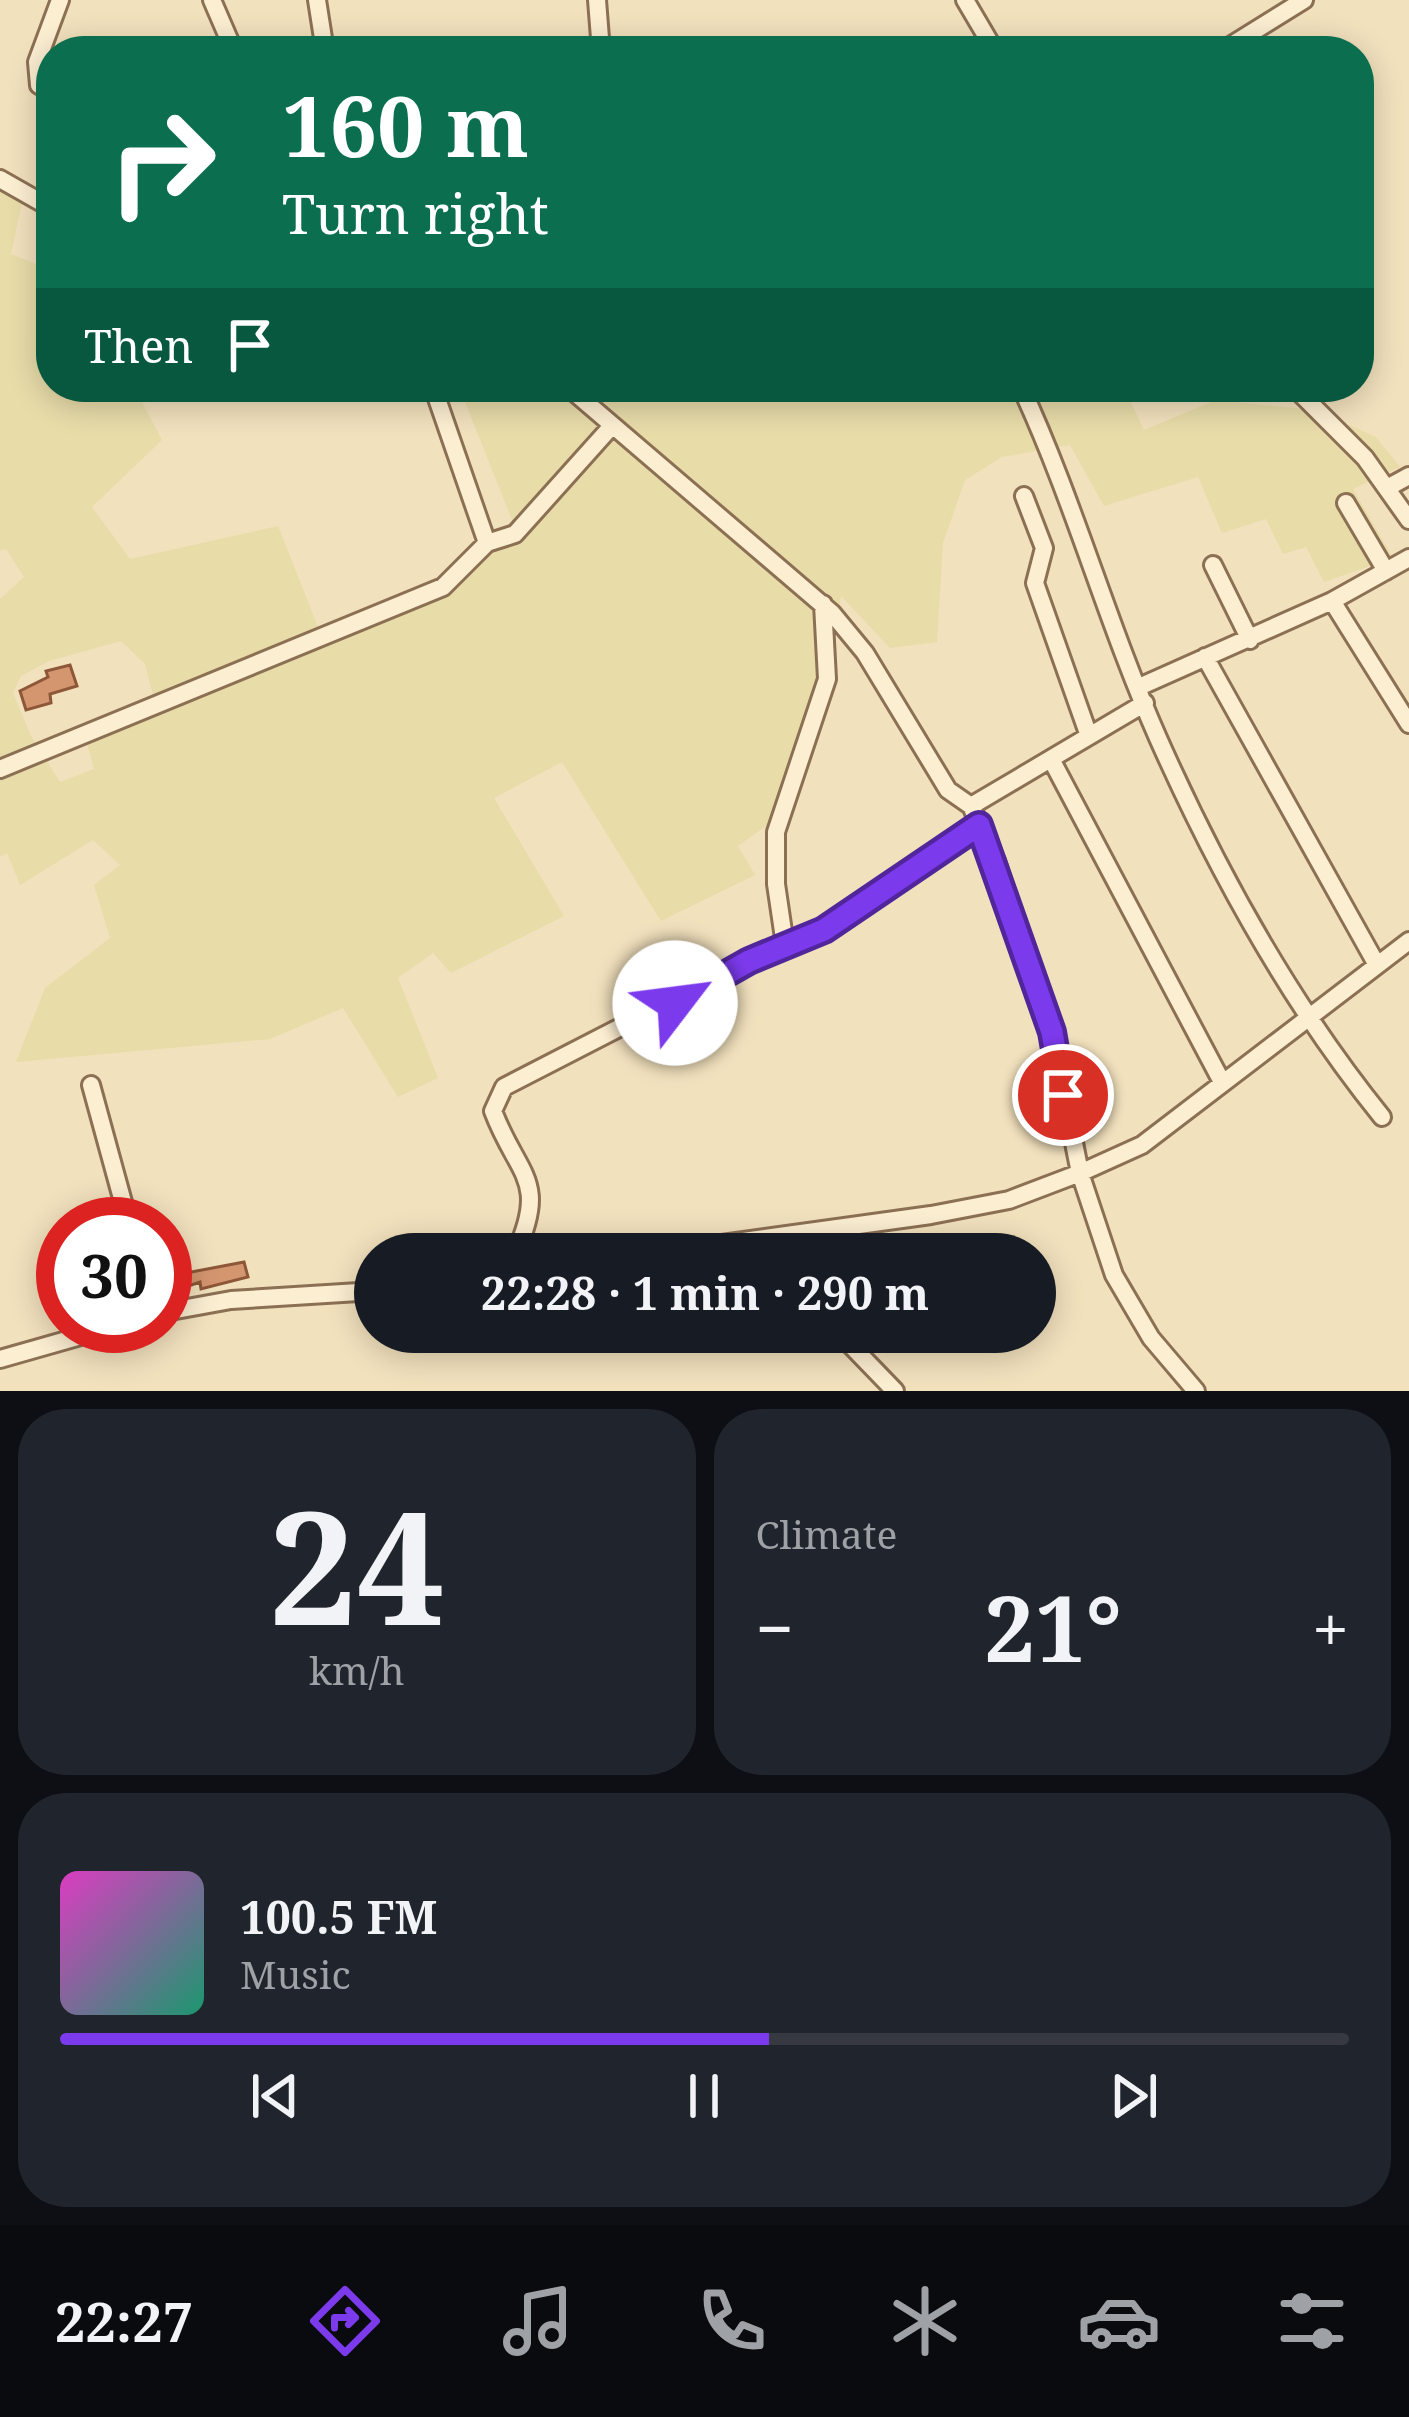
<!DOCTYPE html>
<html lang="en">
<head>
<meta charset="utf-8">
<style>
	body { margin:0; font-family:"Noto Serif",serif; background:#20242c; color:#f1f3f6; height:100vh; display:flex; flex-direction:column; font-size:45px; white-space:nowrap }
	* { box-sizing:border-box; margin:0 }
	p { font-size:39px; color:#9ea1a6 }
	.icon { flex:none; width:66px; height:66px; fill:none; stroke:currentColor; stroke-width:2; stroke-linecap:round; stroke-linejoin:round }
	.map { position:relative; height:1391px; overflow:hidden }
	.drawer { display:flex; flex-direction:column; gap:18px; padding:18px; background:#0d0f14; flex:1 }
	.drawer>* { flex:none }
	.hud { position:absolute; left:36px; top:36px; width:1338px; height:366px; border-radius:48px; box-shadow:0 6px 30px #0003; background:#0b6e4f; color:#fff; overflow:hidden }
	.speed { position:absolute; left:36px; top:1197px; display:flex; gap:24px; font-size:60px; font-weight:700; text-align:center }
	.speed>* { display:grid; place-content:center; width:156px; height:156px; border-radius:50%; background:#171b24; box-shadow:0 6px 30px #0003; line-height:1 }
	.speed .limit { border:18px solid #d22; background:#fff; color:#111 }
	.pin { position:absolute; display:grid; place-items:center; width:102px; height:102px; color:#fff; margin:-51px; border:6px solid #fff; border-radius:50%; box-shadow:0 3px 12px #0007 }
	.me { position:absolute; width:132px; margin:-66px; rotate:60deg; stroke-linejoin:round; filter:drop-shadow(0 0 9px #0008) }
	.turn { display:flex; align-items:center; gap:42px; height:252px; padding:0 48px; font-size:54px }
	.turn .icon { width:156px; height:156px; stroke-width:2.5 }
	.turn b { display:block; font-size:84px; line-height:102px }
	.then { display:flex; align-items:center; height:114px; padding:0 48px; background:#0003; gap:24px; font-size:45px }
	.big { font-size:90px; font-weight:700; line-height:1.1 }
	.drawer .widget { flex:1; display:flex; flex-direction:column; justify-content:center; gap:18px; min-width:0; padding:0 42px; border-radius:48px; background:#20242c }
	.drawer .dial { align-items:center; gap:0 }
	.dial b { font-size:156px; line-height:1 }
	.song { display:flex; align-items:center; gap:36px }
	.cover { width:144px; height:144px; border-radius:18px; background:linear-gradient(135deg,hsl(310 70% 55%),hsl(160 70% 35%)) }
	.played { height:12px; border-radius:6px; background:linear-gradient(90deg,#7c3aed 55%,#363941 55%) }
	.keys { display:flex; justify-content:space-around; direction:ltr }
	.heat { display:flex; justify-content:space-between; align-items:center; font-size:66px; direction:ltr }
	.drawer .tiles { flex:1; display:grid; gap:18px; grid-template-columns:1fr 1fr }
	.widget:last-child { grid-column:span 2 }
	.trip { position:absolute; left:354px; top:1233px; width:702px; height:120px; border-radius:60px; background:#171b24; box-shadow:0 6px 30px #0003; font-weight:700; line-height:120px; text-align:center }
	.tabs { display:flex; height:192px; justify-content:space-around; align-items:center; background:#090b0e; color:#9ea1a6 }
	.tabs .icon { width:84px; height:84px }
	.tabs .selected { color:#7c3aed }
	.tabs b { font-size:54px; color:#f1f3f6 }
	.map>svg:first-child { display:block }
</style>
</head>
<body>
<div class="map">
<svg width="1409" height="1391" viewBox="0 0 1409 1391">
	<rect width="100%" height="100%" fill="#f2e1bd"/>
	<path fill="#e8dca9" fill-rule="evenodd" d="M0 182 24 193 11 254 51 270V387H134L162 440 92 507 130 559 278 526 318 627 446 587 513 522 459 387H1158L1129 398 1144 430 1216 400 1315 410 1376 437 1400 467 1353 489 1393 558 1324 582 1306 547 1283 554 1266 519 1222 533 1198 477 1104 506 1070 445 1002 457 965 480 943 543 937 642 890 648 841 596 828 689 777 818 738 846 755 875 661 921 562 762 494 798 564 916 451 973 433 953 398 978 438 1078 398 1097 343 1008 270 1039 16 1062 45 988 110 938 94 885 120 865 93 840 20 885 7 853 0 857V599L24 577 6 549 0 551ZM121 641 145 664 156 707 86 739 94 769 60 782 31 736 13 693 21 676 49 661Z"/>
	<path fill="#d4966f" stroke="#8d5738" stroke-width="3" d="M70 665 77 686 50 694 51 703 26 710 20 691 48 677 46 671Z
		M244 1262 248 1277 201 1289 200 1282 165 1294V1277Z"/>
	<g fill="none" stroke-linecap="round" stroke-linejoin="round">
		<defs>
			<path id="minor" d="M212 0 234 51
				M317 0 325 51
				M597 0 601 51
				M965 0 995 51
				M1222 51 1304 0
				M51 92 39 85 37 62 60 0
				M0 179 51 208
				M568 387 832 613 865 653 948 790 971 806 996 861 1052 1032 1080 1173 1114 1275 1151 1338 1196 1391
				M1021 387C1074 501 1107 623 1158 738 1218 873 1289 1002 1382 1117
				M1294 387 1365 458 1409 520
				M1387 488 1409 476
				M1024 496 1044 548 1035 583 1089 736
				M1346 503 1386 571
				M487 543 515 534 610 428
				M1213 565 1250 640
				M1332 601 1409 724
				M1205 657 1377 965
				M1139 687 1332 601 1409 558
				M1051 759 1222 1082
				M0 769 443 587 487 543 433 387
				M971 806 1145 703
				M785 945 776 884V832L827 679 823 604
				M91 1085 129 1224
				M515 1254C549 1179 518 1177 493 1111L504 1087 749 961 823 930 979 825
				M649 1254 931 1215 1009 1200 1080 1173 1142 1145 1409 941
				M165 1312 231 1300 375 1291
				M838 1332 895 1391
				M0 1359 116 1326"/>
		</defs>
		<use href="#minor" stroke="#8c7054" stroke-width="22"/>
		<use href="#minor" stroke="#fceed1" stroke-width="16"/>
	</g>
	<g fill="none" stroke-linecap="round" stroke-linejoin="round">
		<defs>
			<path id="route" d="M675 1003 749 961 824 930 979 825 1052 1032 1063 1095"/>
		</defs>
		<use href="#route" stroke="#51269a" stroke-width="30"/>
		<use href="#route" stroke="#7c3aed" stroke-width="21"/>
	</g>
</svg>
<div class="speed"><div class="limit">30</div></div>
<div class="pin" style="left:1063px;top:1095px;background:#d93025"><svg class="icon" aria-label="arrive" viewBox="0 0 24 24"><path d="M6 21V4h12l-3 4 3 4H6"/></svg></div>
<svg class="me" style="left:675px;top:1003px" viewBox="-20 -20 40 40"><circle r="19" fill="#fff"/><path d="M0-13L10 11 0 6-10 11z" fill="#7c3aed"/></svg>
<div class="trip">22:28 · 1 min · 290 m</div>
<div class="hud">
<div class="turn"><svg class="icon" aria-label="right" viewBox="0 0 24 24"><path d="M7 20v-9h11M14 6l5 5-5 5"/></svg><div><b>160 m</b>Turn right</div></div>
<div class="then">Then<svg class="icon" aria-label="arrive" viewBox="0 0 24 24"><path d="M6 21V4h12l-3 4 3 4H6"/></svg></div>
</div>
</div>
<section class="drawer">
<div class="tiles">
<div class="widget dial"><b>24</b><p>km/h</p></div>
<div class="widget"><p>Climate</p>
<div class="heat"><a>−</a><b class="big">21°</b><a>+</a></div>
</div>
<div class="widget">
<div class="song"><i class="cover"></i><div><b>100.5 FM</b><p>Music</p></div></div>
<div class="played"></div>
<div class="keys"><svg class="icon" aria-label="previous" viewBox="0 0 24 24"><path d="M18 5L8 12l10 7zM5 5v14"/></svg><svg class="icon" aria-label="pause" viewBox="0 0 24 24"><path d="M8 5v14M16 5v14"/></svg><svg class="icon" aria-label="next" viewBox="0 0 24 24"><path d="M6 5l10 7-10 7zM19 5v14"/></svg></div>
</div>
</div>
</section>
<nav class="tabs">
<b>22:27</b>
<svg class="icon selected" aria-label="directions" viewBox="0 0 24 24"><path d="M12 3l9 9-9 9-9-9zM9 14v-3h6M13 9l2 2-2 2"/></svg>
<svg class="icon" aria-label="music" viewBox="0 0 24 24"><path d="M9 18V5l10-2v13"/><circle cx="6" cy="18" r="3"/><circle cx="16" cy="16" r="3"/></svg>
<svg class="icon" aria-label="phone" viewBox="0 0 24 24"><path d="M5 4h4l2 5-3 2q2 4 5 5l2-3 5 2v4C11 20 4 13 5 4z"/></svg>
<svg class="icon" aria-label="climate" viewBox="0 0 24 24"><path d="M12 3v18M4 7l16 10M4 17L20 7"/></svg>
<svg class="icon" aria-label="car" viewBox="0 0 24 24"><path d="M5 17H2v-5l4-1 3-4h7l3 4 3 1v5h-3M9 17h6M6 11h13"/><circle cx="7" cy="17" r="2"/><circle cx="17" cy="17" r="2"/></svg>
<svg class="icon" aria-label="filters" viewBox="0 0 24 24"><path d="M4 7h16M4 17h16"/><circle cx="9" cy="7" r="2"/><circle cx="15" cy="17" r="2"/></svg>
</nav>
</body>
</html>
